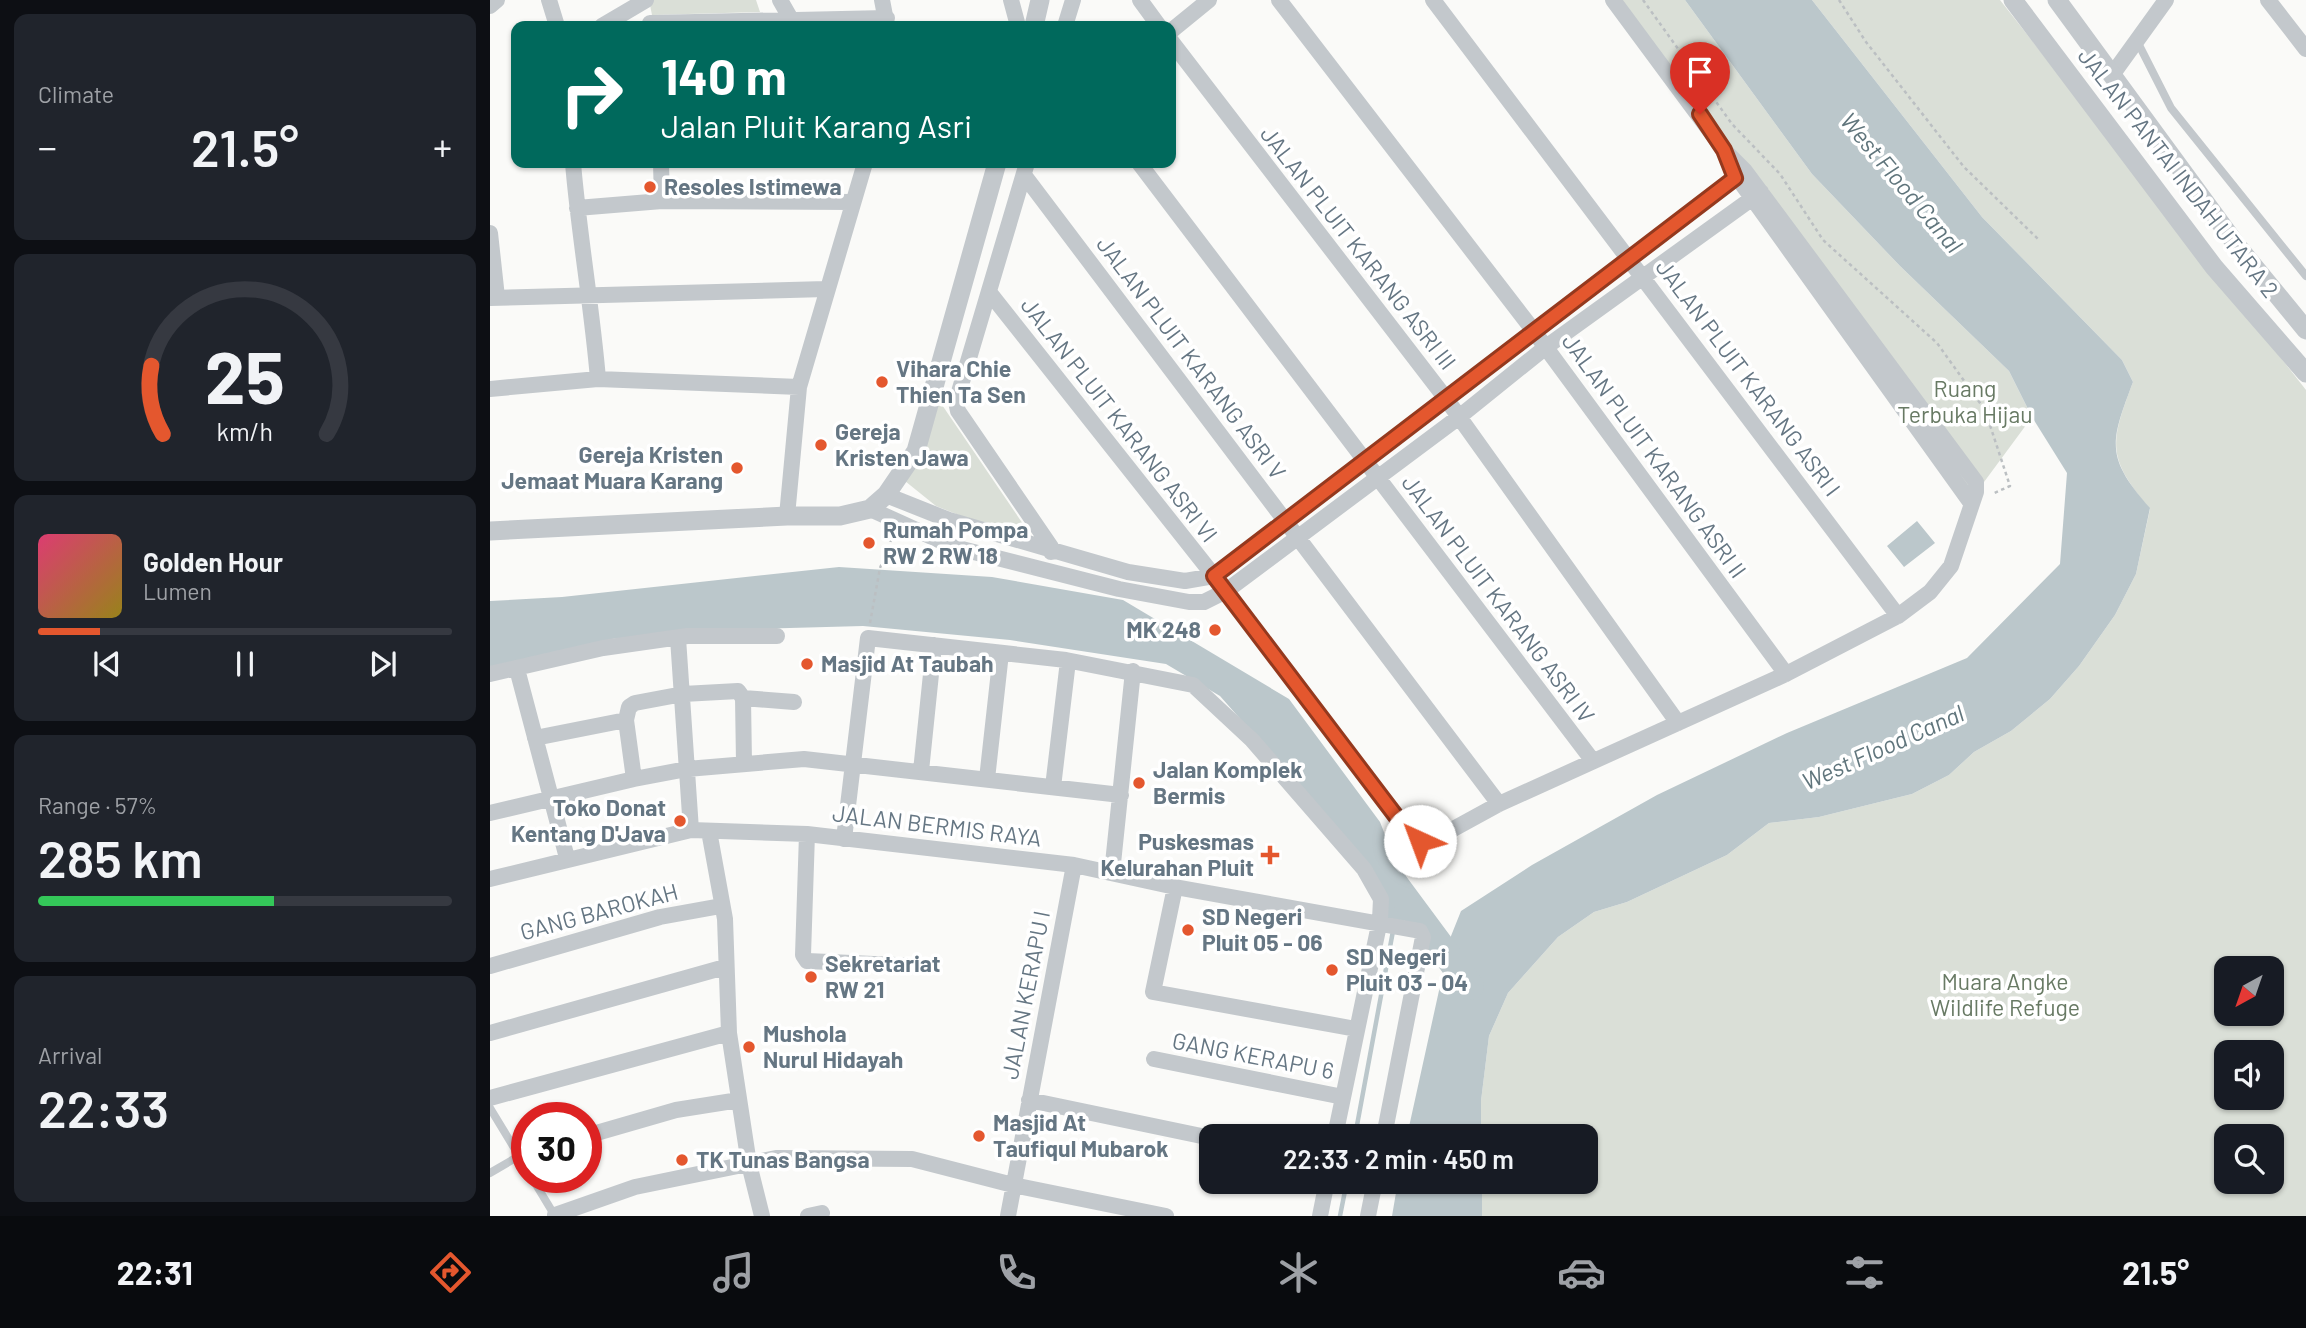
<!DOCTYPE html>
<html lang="en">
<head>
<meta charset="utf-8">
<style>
	body { margin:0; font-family:Barlow,sans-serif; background:#20242c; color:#f1f3f6; height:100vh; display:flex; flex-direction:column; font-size:26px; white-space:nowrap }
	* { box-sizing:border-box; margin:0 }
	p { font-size:23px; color:#9ea1a6 }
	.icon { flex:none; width:38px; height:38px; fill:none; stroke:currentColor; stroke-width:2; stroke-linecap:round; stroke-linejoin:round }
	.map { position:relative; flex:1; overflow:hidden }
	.details { display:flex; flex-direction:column; gap:14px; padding:14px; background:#0d0f14; width:490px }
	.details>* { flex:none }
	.guide { position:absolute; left:21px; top:21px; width:665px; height:147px; border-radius:14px; box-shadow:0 2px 5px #0004; background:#00695c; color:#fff; overflow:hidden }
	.needle { width:46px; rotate:220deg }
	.controls { position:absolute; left:1724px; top:956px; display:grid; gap:14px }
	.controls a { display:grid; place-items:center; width:70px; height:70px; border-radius:14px; background:#171b24; box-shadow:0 2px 5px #0004; font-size:35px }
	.speed { position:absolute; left:21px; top:1102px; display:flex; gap:14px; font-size:35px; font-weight:700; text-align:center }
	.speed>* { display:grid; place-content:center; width:91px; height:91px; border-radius:50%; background:#171b24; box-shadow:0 2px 5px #0004; line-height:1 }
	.speed .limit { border:10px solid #d22; background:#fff; color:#111 }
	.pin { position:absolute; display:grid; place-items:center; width:60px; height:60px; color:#fff; margin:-72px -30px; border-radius:50% 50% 50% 0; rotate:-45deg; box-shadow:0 0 7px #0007 }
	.pin .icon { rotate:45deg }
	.me { position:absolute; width:77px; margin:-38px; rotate:317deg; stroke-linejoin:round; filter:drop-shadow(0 0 5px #0008) }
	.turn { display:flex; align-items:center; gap:24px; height:147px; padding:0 35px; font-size:32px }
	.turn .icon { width:91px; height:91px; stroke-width:2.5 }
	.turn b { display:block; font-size:49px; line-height:60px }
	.big { font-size:52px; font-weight:600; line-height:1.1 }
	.details .card { flex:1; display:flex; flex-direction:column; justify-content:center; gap:10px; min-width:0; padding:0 24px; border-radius:14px; background:#20242c }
	.details .dial { align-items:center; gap:0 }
	.dial svg { height:182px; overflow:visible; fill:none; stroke:#363941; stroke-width:7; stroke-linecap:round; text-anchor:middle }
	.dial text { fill:#f1f3f6; stroke:none }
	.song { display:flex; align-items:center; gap:21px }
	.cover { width:84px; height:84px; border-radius:10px; background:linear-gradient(135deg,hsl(340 70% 55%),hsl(50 70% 35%)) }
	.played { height:7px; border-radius:4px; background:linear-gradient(90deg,#e4572e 15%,#363941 15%) }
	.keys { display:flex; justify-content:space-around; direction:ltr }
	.heat { display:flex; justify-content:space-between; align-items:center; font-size:38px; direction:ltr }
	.charge { height:10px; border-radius:5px; background:linear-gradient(90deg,#34c759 57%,#363941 0) }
	.trip { position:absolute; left:709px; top:1124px; width:399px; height:70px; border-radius:14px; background:#171b24; box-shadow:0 2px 5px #0004; font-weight:600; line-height:70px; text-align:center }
	.menu { display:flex; height:112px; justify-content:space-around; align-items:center; background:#090b0e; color:#9ea1a6 }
	.menu .icon { width:49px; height:49px }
	.menu .active { color:#e4572e }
	.menu b { font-size:32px; color:#f1f3f6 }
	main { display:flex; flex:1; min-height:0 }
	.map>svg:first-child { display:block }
</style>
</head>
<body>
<main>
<section class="details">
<div class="card"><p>Climate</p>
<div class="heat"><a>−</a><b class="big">21.5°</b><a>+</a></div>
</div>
<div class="card dial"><svg viewBox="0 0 100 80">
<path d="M14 69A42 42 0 1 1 86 69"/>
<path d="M14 69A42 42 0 0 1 9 39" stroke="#e4572e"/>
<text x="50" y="56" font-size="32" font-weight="700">25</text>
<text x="50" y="72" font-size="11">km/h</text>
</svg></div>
<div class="card">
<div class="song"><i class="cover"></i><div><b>Golden Hour</b><p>Lumen</p></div></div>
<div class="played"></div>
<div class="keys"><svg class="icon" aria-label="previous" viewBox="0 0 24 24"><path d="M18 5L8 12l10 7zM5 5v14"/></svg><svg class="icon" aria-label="pause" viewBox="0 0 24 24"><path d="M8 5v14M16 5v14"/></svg><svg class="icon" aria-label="next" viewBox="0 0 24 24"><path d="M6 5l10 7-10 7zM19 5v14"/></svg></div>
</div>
<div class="card"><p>Range · 57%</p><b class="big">285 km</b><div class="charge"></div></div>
<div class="card"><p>Arrival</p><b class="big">22:33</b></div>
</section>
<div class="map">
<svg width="1816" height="1216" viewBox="0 0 1816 1216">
	<rect width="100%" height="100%" fill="#fafaf8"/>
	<path fill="#dadfd7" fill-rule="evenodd" d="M159 0H266L270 12 162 15Z
		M1132 0H1195L1322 174 1410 266 1519 371 1542 417 1480 501Z
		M1322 0H1510L1816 390V1216H992V1181H1096V1136H991V1101L999 1036 1018 993 1068 937 1104 912 1137 902 1237 855 1279 823 1329 817 1422 794 1459 775 1484 752 1521 731 1560 699 1589 666 1625 615 1646 574 1660 509C1616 457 1620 443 1643 382L1632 360 1492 217ZM1736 968H1782V1013H1736ZM1736 1052H1782V1097H1736ZM1736 1136H1782V1181H1736Z
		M448 399 548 546 446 506 410 477 433 458Z"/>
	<path fill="#bbc7cb" d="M1195 0H1322L1492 217 1632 360 1643 382C1620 443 1615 457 1660 508L1646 574 1625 615 1589 666 1560 699 1521 731 1484 752 1459 775 1422 794 1329 817 1279 823 1237 855 1137 902 1104 912 1068 937 1018 993 999 1036 991 1101V1136H917L961 936 971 911 1042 865 1167 795 1297 733 1477 658 1570 564 1577 473 1542 417 1519 371 1410 266 1322 174Z
		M1427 521 1445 543 1414 567 1397 546Z
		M349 567 502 577 633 600 799 699 890 822 901 850 928 898 913 922 892 921 894 901 797 772 730 696 676 664 520 640 373 626 197 631 122 639 0 667V601L72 597Z
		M908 1181H992V1216H902Z"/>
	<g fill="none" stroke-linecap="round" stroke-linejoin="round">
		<path stroke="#bbc7cb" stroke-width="4.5" d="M865 1136 903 931
			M850 1216 857 1181"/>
		<path stroke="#bbc7cb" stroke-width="28" d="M900 878 980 986"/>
		<path stroke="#bbbfc2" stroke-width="2.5" stroke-dasharray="3.5 3.5" stroke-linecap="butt" d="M1153 0 1242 124 1290 174 1333 240 1447 343 1495 410 1520 486 1502 494
			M1349 0 1376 42 1474 167 1548 239
			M380 623 390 568 403 535"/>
		<path stroke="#c3c8cc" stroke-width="8" d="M1647 41 1681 108 1816 276
			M0 1108 37 1169
			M0 1173 29 1156
			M42 1178 65 1216"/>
		<path stroke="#c3c8cc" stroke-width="16" d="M59 0 67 26
			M290 0 302 21
			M392 0 397 26
			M521 0 528 26
			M650 0 669 26
			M789 0 1043 330 1296 674
			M943 0 1408 616
			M1778 0 1816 49
			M0 6 7 0
			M160 23 397 18
			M112 26 156 0
			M575 26 583 0
			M681 31 719 0
			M681 41 957 400 1188 723
			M1622 75 1676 0
			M83 163C89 235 102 307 108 379
			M171 163 172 201
			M537 163 466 402 468 411 561 547V552
			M649 163 1103 761
			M1242 170 1481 503
			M534 175 1009 804
			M87 208 172 201 363 202
			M0 233 7 297
			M499 292 724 576 921 836 930 841 945 839 1009 804 1296 674 1408 616 1440 592 1461 566 1486 492V482L1255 171 1234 150 1123 0
			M0 298 336 289
			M0 389 108 379 309 387
			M396 495 459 520 638 572 695 581 724 576 1255 171
			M380 509 464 547 629 589 699 602H714L736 591 969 417 1056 347 1271 192
			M297 516 309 387 375 163
			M188 638 201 830
			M27 669 77 858
			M0 674 113 648 197 636H287
			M253 698 304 702
			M45 738 136 720
			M431 771 444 645
			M144 779 197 769 314 759 631 795
			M497 779 511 653
			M563 787 578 661
			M0 813 144 779 136 720 139 707 145 703 193 694 248 691 253 698 254 763
			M219 831 235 919 239 1033 259 1164 272 1216
			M317 834 313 955 317 961 428 966
			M354 839 378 638 576 660 703 685 762 740 874 869 891 899 890 920 845 1136
			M622 873 643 671
			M0 879 201 830 317 834 584 865 685 887 930 931 933 937 894 1136
			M685 887 663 992 866 1029
			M0 966 170 917 231 906
			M0 1033 235 967
			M664 1059 853 1097
			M0 1098 239 1033
			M539 1100 721 1138
			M96 1136 186 1110 249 1100
			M30 1158 37 1155
			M65 1215 145 1187 286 1158 422 1159 523 1185 676 1216
			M318 1216 332 1213
			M518 1216 584 865
			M830 1216 837 1181
			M878 1216 885 1181"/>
		<path stroke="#c3c8cc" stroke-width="19" d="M1523 0 1724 267 1816 373
			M1567 0 1748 247 1816 330
			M544 26 550 0
			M0 531 297 516H350L380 509 396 495 426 451 507 163"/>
	</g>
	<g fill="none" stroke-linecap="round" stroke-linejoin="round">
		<defs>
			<path id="route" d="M930 841 921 836 724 576 1245 178 1234 150 1210 114"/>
		</defs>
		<use href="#route" stroke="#94391e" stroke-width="18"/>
		<use href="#route" stroke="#e4572e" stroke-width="12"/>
	</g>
	<g fill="#e4572e" stroke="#fff" stroke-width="2.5">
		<circle cx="160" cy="187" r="7"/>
		<circle cx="392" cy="382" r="7"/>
		<circle cx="331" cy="445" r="7"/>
		<circle cx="247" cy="468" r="7"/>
		<circle cx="379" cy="543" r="7"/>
		<circle cx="725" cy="630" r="7"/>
		<circle cx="317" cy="664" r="7"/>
		<circle cx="649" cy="783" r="7"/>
		<circle cx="190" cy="821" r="7"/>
		<path d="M776.5 844.5h7v7h7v7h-7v7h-7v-7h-7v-7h7z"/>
		<circle cx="698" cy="930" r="7"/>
		<circle cx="842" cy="970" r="7"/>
		<circle cx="321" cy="977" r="7"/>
		<circle cx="259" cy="1047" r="7"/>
		<circle cx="489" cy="1136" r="7"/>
		<circle cx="192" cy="1160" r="7"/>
	</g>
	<g text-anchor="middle" stroke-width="7" stroke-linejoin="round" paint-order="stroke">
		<g font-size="23" fill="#657683" stroke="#fff">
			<text transform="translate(1688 173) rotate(52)" y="8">JALAN PANTAI INDAH UTARA 2</text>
			<text transform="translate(868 248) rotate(52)" y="8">JALAN PLUIT KARANG ASRI III</text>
			<text transform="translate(701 358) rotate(53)" y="8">JALAN PLUIT KARANG ASRI V</text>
			<text transform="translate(1258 378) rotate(53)" y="8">JALAN PLUIT KARANG ASRI I</text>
			<text transform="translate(629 420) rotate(52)" y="8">JALAN PLUIT KARANG ASRI VI</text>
			<text transform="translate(1164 456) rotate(54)" y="8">JALAN PLUIT KARANG ASRI II</text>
			<text transform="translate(1008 599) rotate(53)" y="8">JALAN PLUIT KARANG ASRI IV</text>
			<text transform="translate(447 826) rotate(7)" y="8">JALAN BERMIS RAYA</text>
			<text transform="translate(109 912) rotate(-15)" y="8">GANG BAROKAH</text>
			<text transform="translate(536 995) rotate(-79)" y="8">JALAN KERAPU I</text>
			<text transform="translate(763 1056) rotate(11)" y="8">GANG KERAPU 6</text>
		</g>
		<g font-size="23" font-weight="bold" fill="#657683" stroke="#fff" text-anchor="start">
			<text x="174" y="195">Resoles Istimewa</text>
			<text x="406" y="377">Vihara Chie<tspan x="406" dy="26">Thien Ta Sen</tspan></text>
			<text x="345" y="440">Gereja<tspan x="345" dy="26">Kristen Jawa</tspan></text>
			<text x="233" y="463" text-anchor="end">Gereja Kristen<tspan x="233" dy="26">Jemaat Muara Karang</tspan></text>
			<text x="393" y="538">Rumah Pompa<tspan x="393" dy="26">RW 2 RW 18</tspan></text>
			<text x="711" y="638" text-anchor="end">MK 248</text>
			<text x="331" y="672">Masjid At Taubah</text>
			<text x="663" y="778">Jalan Komplek<tspan x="663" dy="26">Bermis</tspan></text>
			<text x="176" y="816" text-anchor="end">Toko Donat<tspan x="176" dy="26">Kentang D'Java</tspan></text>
			<text x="764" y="850" text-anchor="end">Puskesmas<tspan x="764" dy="26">Kelurahan Pluit</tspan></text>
			<text x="712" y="925">SD Negeri<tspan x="712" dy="26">Pluit 05 - 06</tspan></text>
			<text x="856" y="965">SD Negeri<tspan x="856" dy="26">Pluit 03 - 04</tspan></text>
			<text x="335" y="972">Sekretariat<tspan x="335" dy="26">RW 21</tspan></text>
			<text x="273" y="1042">Mushola<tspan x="273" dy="26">Nurul Hidayah</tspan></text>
			<text x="503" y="1131">Masjid At<tspan x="503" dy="26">Taufiqul Mubarok</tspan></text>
			<text x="206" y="1168">TK Tunas Bangsa</text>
		</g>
		<g font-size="23" fill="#687a64" stroke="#fff">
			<text x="1475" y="397">Ruang<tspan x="1475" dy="26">Terbuka Hijau</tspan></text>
			<text x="1515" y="990">Muara Angke<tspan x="1515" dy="26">Wildlife Refuge</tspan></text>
		</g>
		<g font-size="24" font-style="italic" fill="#60757c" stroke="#fff">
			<text transform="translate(1411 183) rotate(50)" y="8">West Flood Canal</text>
			<text transform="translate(1393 748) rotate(-24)" y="8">West Flood Canal</text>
		</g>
	</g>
</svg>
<div class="controls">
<a><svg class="needle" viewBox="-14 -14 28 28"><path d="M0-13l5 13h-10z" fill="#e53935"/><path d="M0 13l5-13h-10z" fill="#9ea1a6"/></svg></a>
<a><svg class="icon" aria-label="sound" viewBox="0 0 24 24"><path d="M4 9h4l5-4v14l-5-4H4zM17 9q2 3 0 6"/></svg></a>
<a><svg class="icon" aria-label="search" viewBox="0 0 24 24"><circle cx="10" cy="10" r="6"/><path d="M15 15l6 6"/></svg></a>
</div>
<div class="speed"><div class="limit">30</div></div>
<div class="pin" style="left:1210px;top:114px;background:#d93025"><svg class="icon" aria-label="arrive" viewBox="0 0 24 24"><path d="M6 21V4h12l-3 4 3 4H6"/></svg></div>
<svg class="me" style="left:930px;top:841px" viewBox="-20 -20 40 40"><circle r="19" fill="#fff"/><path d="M0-13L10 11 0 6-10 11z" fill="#e4572e"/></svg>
<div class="trip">22:33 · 2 min · 450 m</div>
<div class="guide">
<div class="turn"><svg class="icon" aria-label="right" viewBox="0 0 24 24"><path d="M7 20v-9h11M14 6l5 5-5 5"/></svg><div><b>140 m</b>Jalan Pluit Karang Asri</div></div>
</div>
</div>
</main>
<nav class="menu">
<b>22:31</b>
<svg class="icon active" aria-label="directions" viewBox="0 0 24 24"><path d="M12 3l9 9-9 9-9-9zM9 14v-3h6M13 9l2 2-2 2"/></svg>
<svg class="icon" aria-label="music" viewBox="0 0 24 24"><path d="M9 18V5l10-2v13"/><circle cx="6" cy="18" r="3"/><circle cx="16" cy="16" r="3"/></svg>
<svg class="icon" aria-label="phone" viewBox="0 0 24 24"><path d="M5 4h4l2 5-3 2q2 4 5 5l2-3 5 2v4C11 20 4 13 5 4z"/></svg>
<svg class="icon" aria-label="climate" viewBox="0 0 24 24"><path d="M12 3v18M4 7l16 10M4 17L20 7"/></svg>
<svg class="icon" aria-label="car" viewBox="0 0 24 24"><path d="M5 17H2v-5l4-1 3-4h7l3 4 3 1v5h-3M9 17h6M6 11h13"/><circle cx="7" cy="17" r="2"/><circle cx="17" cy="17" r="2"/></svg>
<svg class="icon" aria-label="filters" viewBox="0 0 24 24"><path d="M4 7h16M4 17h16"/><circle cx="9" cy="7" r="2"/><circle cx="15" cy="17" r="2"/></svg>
<b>21.5°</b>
</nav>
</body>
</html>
